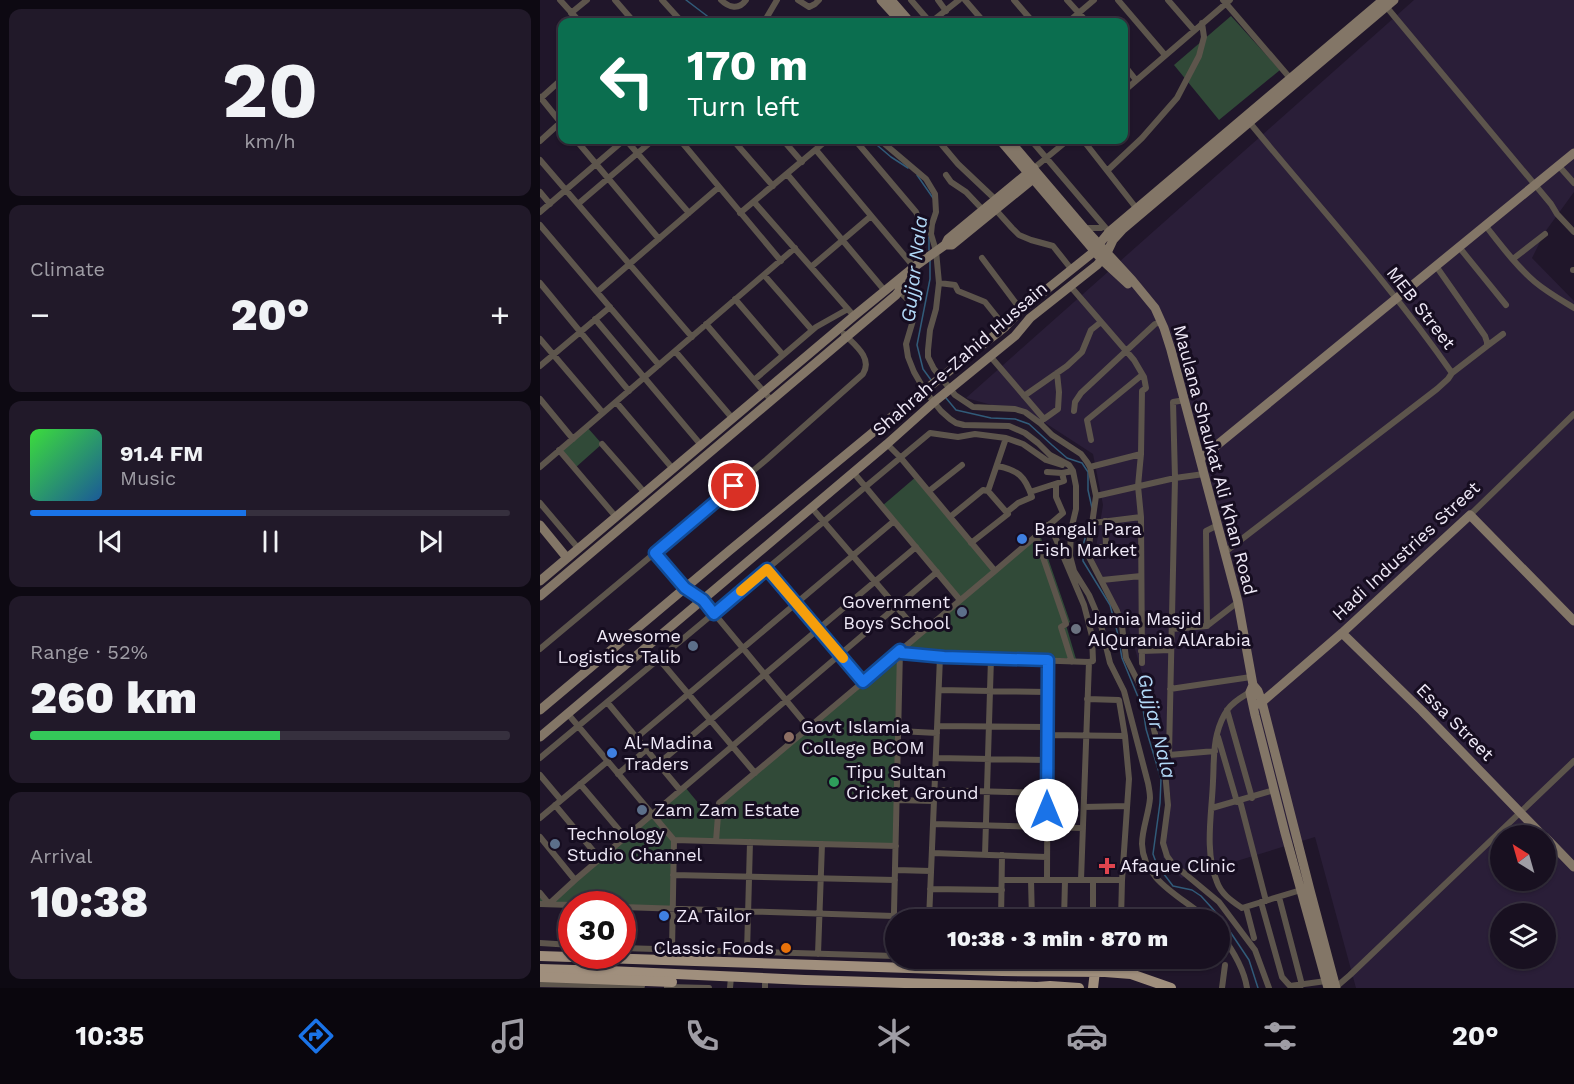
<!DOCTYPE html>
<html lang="en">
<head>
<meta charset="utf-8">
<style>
	body { margin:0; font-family:"Work Sans",sans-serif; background:#211929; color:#f1f3f6; height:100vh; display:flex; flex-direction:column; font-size:22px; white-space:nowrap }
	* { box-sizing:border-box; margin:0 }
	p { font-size:20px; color:#9f9da5 }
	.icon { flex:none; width:33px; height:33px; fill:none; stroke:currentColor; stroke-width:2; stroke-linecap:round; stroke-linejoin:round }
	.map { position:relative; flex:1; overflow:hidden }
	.details { display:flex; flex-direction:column; gap:9px; padding:9px; background:#0d0912; width:540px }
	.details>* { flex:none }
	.hud { position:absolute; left:18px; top:18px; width:570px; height:126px; border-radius:12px; box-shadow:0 2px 4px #0004,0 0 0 2px #36303e; background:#0b6e4f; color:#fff; overflow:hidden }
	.needle { width:39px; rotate:323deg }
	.tools { position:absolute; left:950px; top:825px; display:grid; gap:12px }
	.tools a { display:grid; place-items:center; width:66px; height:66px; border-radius:50%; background:#181020; box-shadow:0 2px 4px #0004,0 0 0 2px #36303e; font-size:30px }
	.speed { position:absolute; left:18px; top:891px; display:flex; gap:12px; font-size:30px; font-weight:700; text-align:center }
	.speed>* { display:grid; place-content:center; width:78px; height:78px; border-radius:50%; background:#181020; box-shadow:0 2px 4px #0004,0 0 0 2px #36303e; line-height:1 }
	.speed .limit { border:9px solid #d22; background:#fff; color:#111 }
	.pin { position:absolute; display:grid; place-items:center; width:51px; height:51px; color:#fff; margin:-26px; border:3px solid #fff; border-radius:50%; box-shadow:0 2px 6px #0007 }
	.me { position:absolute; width:66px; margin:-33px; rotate:0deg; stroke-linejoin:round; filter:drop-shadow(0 0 4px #0008) }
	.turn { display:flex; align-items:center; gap:21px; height:126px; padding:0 30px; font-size:27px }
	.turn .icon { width:78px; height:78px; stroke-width:2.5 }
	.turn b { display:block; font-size:42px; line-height:51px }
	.big { font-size:45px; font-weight:800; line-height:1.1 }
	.details .card { flex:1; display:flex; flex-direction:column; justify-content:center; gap:9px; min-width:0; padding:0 21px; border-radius:12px; background:#211929 }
	.details .dial { align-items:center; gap:0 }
	.dial b { font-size:78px; line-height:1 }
	.song { display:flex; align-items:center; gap:18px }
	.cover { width:72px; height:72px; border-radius:9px; background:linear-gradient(135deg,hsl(120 70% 55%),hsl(210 70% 35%)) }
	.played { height:6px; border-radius:3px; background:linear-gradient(90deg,#1a73e8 45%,#36303e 45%) }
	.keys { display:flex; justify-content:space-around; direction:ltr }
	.heat { display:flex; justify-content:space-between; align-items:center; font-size:33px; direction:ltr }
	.charge { height:9px; border-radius:4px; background:linear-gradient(90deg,#34c759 52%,#36303e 0) }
	.trip { position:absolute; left:345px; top:909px; width:345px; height:60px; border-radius:30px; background:#181020; box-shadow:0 2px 4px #0004,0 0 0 2px #36303e; font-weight:800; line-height:60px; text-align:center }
	.tab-bar { display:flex; height:96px; justify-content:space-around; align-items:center; background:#0a060d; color:#9f9da5 }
	.tab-bar .icon { width:42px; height:42px }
	.tab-bar .selected { color:#1a73e8 }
	.tab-bar b { font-size:27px; color:#f1f3f6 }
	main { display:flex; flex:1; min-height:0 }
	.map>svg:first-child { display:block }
</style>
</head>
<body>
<main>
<section class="details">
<div class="card dial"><b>20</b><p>km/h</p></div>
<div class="card"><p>Climate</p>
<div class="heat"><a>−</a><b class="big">20°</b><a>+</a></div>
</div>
<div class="card">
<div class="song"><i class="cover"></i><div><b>91.4 FM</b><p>Music</p></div></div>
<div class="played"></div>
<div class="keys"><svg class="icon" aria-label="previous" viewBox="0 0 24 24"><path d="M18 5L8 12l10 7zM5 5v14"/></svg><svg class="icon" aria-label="pause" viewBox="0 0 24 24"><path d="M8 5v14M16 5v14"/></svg><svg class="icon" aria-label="next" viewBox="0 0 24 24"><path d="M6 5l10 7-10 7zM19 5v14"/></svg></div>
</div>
<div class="card"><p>Range · 52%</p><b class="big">260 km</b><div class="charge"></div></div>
<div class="card"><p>Arrival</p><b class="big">10:38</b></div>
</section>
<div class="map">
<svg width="1034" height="988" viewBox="0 0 1034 988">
	<rect width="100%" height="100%" fill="#20162a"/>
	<path fill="#2a1e38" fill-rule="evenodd" d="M874 0H1034V192L1005 232 992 258 1034 301V988H816L775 837 641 878 623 857 631 799 615 716 589 629 554 560 563 505 553 454 496 417 426 398ZM960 836H1005V880H960ZM960 914H1005V958H960Z"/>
	<path fill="#314a38" d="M691 16 740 70 679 120 634 65Z
		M47 427 62 444 35 468 19 450Z
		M377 476 455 571 420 600 342 506Z
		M500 535 530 622 526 625 536 659 408 655 365 648Z
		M360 650 356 846 134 841 130 909 82 904H0V892L9 903 145 787 169 816 178 817 179 803Z"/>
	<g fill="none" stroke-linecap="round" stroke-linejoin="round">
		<path stroke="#315b79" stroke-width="1.5" d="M146 0 175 22
			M331 140 351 157 368 168
			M377 175 393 198
			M389 250V237
			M390 261V279L377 345 383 369 391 380
			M406 398 416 410 451 418 475 419 489 424 512 445 527 458 542 463 548 472V490L552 508
			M549 525 543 545V561L570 605 577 631 582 658 603 709 606 729 621 779 620 803 613 854 617 865 633 886 652 890 661 896 681 918 709 960 718 988"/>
		<path stroke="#5d554c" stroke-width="6" d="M20 0 40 22
			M75 0 94 22
			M122 0 142 22
			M181 0C189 8 199 10 206 0
			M258 0 269 7 275 4 279 0
			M371 0 390 22
			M398 0 406 11
			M425 0 444 22
			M474 0 493 22
			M527 0 547 22
			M578 0 625 55
			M628 0 654 30
			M683 0 750 78
			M844 4 1011 204 1017 214 1034 232
			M31 13 47 0
			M224 22 237 0
			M391 22 419 0
			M528 22 554 0
			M584 65 596 80
			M584 91 690 0
			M0 97 22 124
			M1 98 22 79
			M36 140 119 239
			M86 140 149 213
			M140 140 241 261
			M193 140 233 186
			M243 140 262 162
			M315 140 376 212 378 217 380 263
			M340 140 386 179 395 194 396 212 392 224 391 234 396 251 399 283 396 309 390 330 388 350V357L394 369 415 395 433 407 475 409 485 412 500 423
			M491 140 570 233
			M543 140 597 209
			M0 141 21 122
			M402 145 418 164 456 200
			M276 150 374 267
			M0 160 152 337
			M1018 165 1034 183
			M494 168 528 140
			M568 170 602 138 637 98 659 56 664 37 662 23
			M247 174 345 291
			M406 175 411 182 426 192 443 210
			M0 192 10 204
			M214 202 314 316
			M38 204 113 140
			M455 209 472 228 479 235 491 240 513 246 532 270
			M0 212 84 140
			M200 213 287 140
			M0 225 119 365
			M945 225C960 244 976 266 995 282 1007 292 1021 300 1034 308
			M544 228H561L564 226
			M919 247 966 305
			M442 258 481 310
			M973 259 1005 234
			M896 266 945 336 947 342V346L912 373
			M271 267 331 216
			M1033 270H1034
			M224 275 272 330
			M0 283 89 391
			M399 283 415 285 418 291 445 302 465 327
			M531 287 594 360 604 377 606 388 602 391 601 454 598 486 601 517 602 663
			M359 291 370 302 373 309 374 317 366 344 368 357 374 372 385 391 401 411 410 419 416 423 424 425 469 426 485 433 498 443 510 455 529 465 533 471 536 486V509L531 530 530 556 534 571 549 595 560 621 570 663 584 691 608 783C609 788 610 793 610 798 609 813 602 829 602 844 603 882 645 898 668 920
			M57 292 179 187
			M195 299 243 355
			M55 319 161 445
			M166 324 231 400
			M0 339 63 413
			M947 346 963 334
			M135 351 193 419
			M450 356 504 419 518 409 519 392 517 373
			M0 366 70 307
			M214 380 276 327 308 309
			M484 396 527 366 542 352 551 330 561 322
			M0 399 33 439
			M645 400 633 402 635 478 629 755 675 751
			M76 402 133 469
			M534 411 535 402 541 393 615 324 621 322
			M501 422 500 423 512 435 541 454 547 462 550 467 556 496
			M551 440 547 420 602 375
			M62 444 105 493
			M19 450 76 517
			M457 466C478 470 485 476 492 497L478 503 467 512
			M0 467 255 248
			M550 467 601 454
			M313 472 420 600
			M507 472 522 473
			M664 474 635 478 556 496 549 545V557L577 611 582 626 586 658 607 699 618 747 625 771 628 805 623 843 627 856 632 863 679 902 715 950 729 988
			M389 491 422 465
			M448 491 466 438
			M490 492 524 481 522 473 533 471
			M0 503 38 548
			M272 508 379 633
			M930 515 1034 414
			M410 517 443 490 448 491 468 514 431 543
			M553 523 601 517
			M508 525 513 532 544 605 552 636 553 661 549 662 541 880
			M496 537 526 624 521 627 532 662
			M549 550 566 546 565 521
			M685 552 897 389 908 379 912 373C851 285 778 206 710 123
			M115 553 145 588 163 600 269 728
			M227 569 323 682
			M455 571 523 513 516 497V484
			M562 580 601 576
			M667 626 666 531 678 525
			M632 629 667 626 698 602
			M0 649 226 460 323 374C333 358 315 345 304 334
			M601 651 631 650
			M361 653 404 657 549 662
			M118 658 215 773
			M630 689 711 677
			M399 690 508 692
			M710 692C702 697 694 701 688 709 683 716 679 726 677 734 673 749 674 765 673 781 672 813 664 851 677 882 681 894 692 901 702 908L761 890
			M547 699 579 700 585 736 589 779 582 880 581 920
			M67 702 140 790
			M687 710 712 798
			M28 714 134 840 132 950
			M397 726 508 727
			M359 731 397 733
			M508 735 585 736
			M678 737 697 802
			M96 738 354 521
			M0 758 390 433 418 437 435 434 466 438 483 444 506 460 522 465
			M396 758 508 760
			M118 764 376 547
			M78 774 106 750
			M0 775 21 800
			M40 784 85 837
			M394 790 507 793
			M357 800 394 801
			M700 801 726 901
			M15 805 60 859
			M544 807 587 806
			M672 808 734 790
			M0 818 68 761
			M393 824 543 828
			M0 837 35 880
			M134 840 356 846
			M176 841 179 803 455 571 360 457 347 444
			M392 853 507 857
			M445 855 451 658
			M356 870 391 871
			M133 875 355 880
			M462 880H582
			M491 880 492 920
			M507 880 508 660
			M390 889 462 890
			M0 893 9 904 35 880 397 572
			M739 897 762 985
			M721 902 742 977 750 986 786 981
			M0 904 32 905
			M82 907 354 916
			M706 907 714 938
			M389 920 400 657
			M461 920 462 855
			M524 920 525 880
			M553 920V880
			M680 933C692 949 704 968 707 988
			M0 943 32 945
			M82 948 355 956
			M207 952 210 842
			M278 954 282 844
			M353 956 360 650
			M431 958 484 960 506 968
			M522 971 523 958
			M580 973V958
			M0 984 102 986
			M127 987 169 988
			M796 987 810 975 1034 761
			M190 988 191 977
			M225 988V978
			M682 988 685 965"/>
		<path stroke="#837667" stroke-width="9" d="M341 0 361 22
			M351 0 370 22
			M460 140 562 260 588 284
			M469 140 544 228 592 280 615 308 624 328 631 350 698 602 713 685 718 691 722 702 770 890 796 988
			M405 245H412L498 175
			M660 459 1034 153
			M0 525 27 558
			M0 581 314 316 374 267 405 245 408 239 494 168
			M0 596 356 295 359 291 361 279
			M802 633 882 711 1003 836
			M713 685 710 692 715 715 745 833 788 988
			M714 706 722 702 802 633 930 515 1034 621
			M0 710 189 551 371 401 465 327 481 310 551 254 569 232 843 0
			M0 737 347 444 394 402 475 336 490 318 557 265 566 255 573 240 583 229 854 0
			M1005 837 1034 867"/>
		<path stroke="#a08f7d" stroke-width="10" d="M0 956 462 971 565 972 591 974 631 988
			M0 969 69 971 265 980 497 987 510 986 539 988
			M553 988 555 971"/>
		<path stroke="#a08f7d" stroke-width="10" d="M0 977 132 982"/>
	</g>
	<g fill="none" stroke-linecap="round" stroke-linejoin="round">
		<defs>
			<path id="route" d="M194 486 115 553 145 588 163 600 174 614 227 569 323 682 360 650 361 653 404 657 508 660 507 810"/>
		</defs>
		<use href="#route" stroke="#114b97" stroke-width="15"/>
		<use href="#route" stroke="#1a73e8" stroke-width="10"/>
		<path stroke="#f59e0b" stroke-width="10" d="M201 591 227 569 303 658"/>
	</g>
	<g fill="#3f7fe0" stroke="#160d20" stroke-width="2">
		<circle cx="482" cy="539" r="6"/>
		<circle cx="72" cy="753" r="6"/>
		<circle cx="124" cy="916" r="6"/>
	</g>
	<g fill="#5c6f8a" stroke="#160d20" stroke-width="2">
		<circle cx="422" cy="612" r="6"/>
		<circle cx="153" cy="646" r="6"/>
		<circle cx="102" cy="810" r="6"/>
		<circle cx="15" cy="844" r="6"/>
	</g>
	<circle fill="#6b7280" stroke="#160d20" stroke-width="2" cx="536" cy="629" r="6"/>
	<circle fill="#8d6e63" stroke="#160d20" stroke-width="2" cx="249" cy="737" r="6"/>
	<circle fill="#2e9e5b" stroke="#160d20" stroke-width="2" cx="294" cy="782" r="6"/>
	<path fill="#e0444e" stroke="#160d20" stroke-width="2" d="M564 857h6v6h6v6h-6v6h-6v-6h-6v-6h6z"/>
	<circle fill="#e8710a" stroke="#160d20" stroke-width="2" cx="246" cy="948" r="6"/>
	<g text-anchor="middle" stroke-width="6" stroke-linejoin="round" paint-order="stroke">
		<g font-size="18" fill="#efe9f7" stroke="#160d20">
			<text transform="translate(881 308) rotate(52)" y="6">MEB Street</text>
			<text transform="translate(420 359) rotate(-41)" y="6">Shahrah-e-Zahid Hussain</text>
			<text transform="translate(675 460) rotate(75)" y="6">Maulana Shaukat Ali Khan Road</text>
			<text transform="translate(866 551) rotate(-43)" y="6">Hadi Industries Street</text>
			<text transform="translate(915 722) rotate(45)" y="6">Essa Street</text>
		</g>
		<g font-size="18" fill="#efe9f7" stroke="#160d20" text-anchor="start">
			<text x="494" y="535">Bangali Para<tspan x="494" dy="21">Fish Market</tspan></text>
			<text x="410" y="608" text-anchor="end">Government<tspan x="410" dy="21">Boys School</tspan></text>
			<text x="548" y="625">Jamia Masjid<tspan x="548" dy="21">AlQurania AlArabia</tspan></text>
			<text x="141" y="642" text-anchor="end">Awesome<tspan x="141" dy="21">Logistics Talib</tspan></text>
			<text x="261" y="733">Govt Islamia<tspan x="261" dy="21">College BCOM</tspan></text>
			<text x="84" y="749">Al-Madina<tspan x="84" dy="21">Traders</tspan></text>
			<text x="306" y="778">Tipu Sultan<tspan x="306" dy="21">Cricket Ground</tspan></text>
			<text x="114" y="816">Zam Zam Estate</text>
			<text x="27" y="840">Technology<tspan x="27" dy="21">Studio Channel</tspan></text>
			<text x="580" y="872">Afaque Clinic</text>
			<text x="136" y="922">ZA Tailor</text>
			<text x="234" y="954" text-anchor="end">Classic Foods</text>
		</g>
		<g font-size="20" font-style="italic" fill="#b2d9f7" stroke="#160d20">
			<text transform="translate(374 269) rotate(-83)" y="7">Gujjar Nala</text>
			<text transform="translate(617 726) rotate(76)" y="7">Gujjar Nala</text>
		</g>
	</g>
</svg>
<div class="tools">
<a><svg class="needle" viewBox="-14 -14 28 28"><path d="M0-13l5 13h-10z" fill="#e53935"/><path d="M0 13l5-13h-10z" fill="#9f9da5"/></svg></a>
<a><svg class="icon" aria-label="layers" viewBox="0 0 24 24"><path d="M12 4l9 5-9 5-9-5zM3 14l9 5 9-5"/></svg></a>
</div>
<div class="speed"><div class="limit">30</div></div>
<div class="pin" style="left:194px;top:486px;background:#d93025"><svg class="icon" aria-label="arrive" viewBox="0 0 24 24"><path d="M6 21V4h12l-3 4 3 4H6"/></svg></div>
<svg class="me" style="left:507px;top:810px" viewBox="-20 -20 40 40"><circle r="19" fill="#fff"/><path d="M0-13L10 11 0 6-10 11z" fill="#1a73e8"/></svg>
<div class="trip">10:38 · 3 min · 870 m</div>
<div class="hud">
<div class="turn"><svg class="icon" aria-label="left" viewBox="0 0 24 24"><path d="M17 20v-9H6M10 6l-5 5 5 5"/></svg><div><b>170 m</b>Turn left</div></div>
</div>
</div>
</main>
<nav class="tab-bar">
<b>10:35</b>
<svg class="icon selected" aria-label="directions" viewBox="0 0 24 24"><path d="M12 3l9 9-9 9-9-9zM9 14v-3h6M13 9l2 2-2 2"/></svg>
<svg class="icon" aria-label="music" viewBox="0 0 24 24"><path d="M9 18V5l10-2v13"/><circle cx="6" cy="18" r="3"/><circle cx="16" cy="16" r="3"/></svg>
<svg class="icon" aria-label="phone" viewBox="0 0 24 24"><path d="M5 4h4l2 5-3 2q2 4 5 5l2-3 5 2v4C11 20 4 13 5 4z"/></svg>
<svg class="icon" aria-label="climate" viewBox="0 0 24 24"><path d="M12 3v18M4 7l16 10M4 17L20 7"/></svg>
<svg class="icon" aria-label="car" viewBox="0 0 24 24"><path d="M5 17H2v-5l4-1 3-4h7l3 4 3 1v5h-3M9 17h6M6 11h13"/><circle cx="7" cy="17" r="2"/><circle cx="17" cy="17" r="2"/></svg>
<svg class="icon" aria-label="filters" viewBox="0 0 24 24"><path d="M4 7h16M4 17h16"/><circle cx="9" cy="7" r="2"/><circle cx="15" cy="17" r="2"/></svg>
<b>20°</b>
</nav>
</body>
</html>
